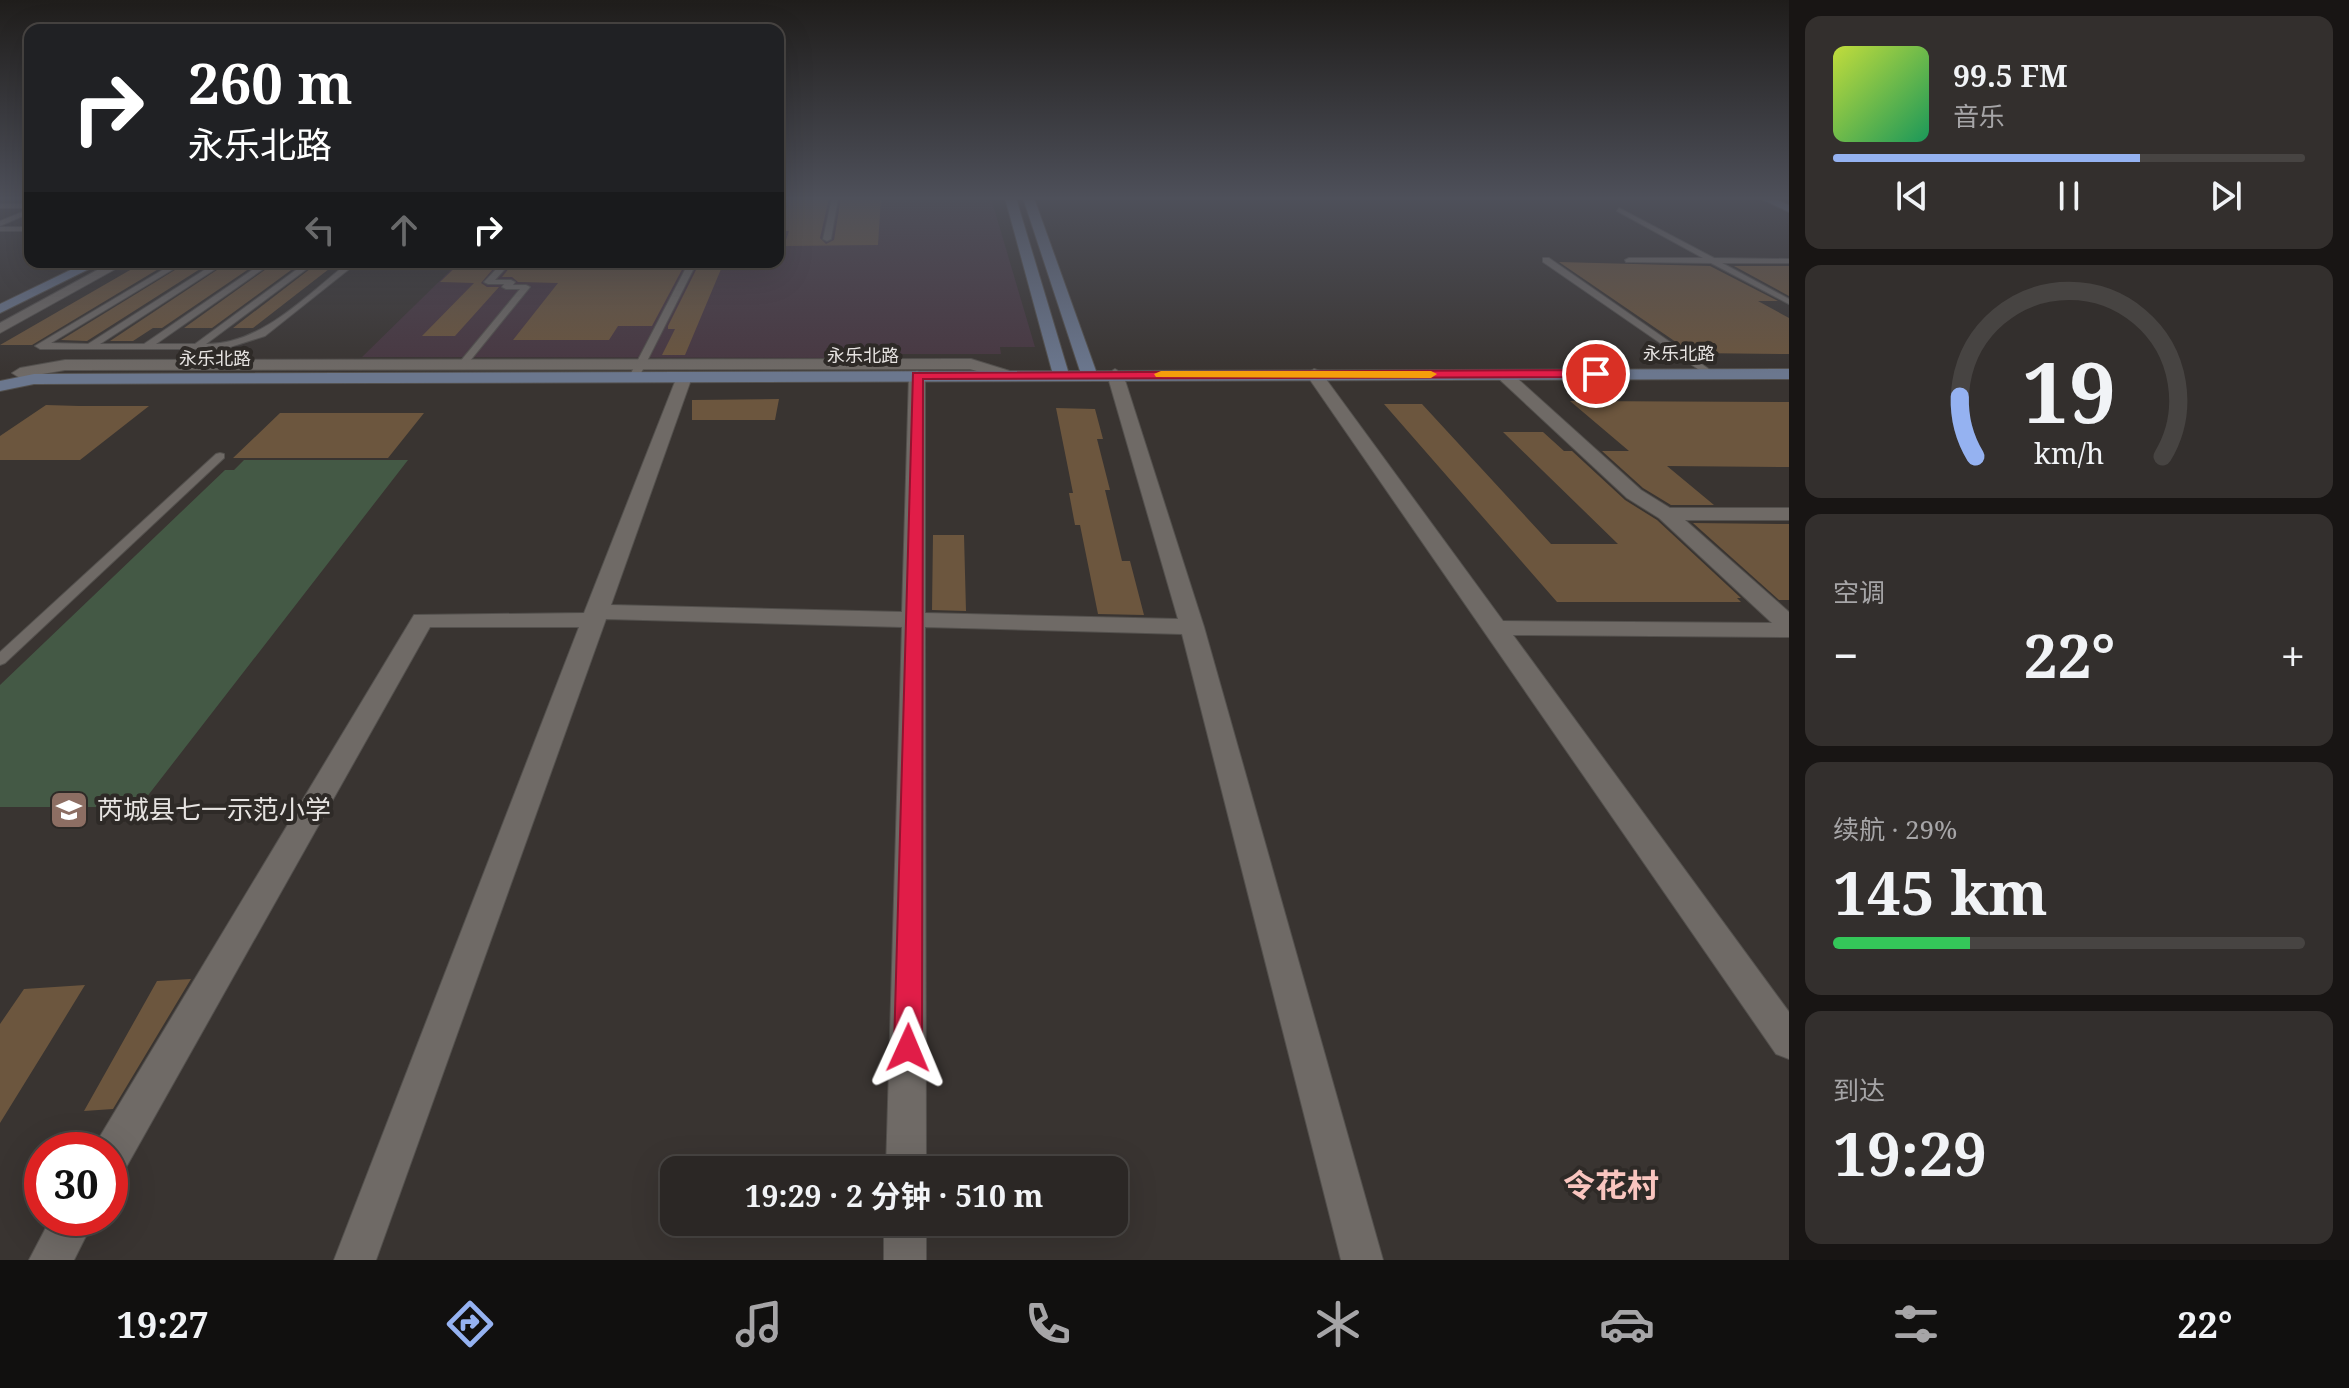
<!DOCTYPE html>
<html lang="zh">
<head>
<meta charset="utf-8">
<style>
	body { margin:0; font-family:"Noto Serif","Noto Sans SC",serif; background:#332f2d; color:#f1f3f6; height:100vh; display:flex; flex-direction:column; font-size:30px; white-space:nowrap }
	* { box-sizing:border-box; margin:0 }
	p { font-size:26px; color:#a6a5a7 }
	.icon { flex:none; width:44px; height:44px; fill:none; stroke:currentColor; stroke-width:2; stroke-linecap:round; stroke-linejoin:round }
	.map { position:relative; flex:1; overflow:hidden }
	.details { display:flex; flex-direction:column; gap:16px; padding:16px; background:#181514; width:560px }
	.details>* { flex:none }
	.top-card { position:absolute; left:24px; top:24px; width:760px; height:244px; border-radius:16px; box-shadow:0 8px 32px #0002,0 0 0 2px #474442; background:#202124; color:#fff; overflow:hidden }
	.speed { position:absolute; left:24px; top:1132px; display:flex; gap:16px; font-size:40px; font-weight:700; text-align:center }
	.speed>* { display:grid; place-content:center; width:104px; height:104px; border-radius:50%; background:#2b2725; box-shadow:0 8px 32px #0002,0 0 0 2px #474442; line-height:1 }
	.speed .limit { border:12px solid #d22; background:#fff; color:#111 }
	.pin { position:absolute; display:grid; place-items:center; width:68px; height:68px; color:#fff; margin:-34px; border:4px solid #fff; border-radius:50%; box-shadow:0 2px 8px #0007 }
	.me { position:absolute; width:88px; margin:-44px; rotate:1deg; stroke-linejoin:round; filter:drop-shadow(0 0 6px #0008) }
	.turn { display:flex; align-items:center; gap:28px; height:168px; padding:0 32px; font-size:36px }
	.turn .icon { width:104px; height:104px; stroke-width:2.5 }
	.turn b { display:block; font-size:56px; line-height:68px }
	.lanes { display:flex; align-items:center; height:76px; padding:0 32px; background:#0003; justify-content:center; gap:40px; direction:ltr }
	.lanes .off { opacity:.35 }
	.big { font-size:60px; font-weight:700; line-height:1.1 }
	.details .tile { flex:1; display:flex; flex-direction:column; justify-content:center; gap:12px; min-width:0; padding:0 28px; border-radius:16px; background:#332f2d }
	.details .dial { align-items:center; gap:0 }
	.dial svg { height:208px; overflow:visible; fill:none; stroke:#474442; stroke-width:7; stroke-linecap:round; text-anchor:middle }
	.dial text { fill:#f1f3f6; stroke:none }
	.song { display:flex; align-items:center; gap:24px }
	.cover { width:96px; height:96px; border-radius:12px; background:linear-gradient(135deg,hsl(70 70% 55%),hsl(150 70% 35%)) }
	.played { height:8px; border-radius:4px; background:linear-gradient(90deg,#95b2f1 65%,#474442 65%) }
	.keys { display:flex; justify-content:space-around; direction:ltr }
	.heat { display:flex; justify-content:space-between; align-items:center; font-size:44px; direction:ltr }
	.charge { height:12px; border-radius:6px; background:linear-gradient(90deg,#34c759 29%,#474442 0) }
	.trip { position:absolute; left:660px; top:1156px; width:468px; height:80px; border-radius:16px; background:#2b2725; box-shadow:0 8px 32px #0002,0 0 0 2px #474442; font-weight:700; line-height:80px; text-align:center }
	.tabs { display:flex; height:128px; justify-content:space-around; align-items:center; background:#11100f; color:#a6a5a7 }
	.tabs .icon { width:56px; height:56px }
	.tabs .on { color:#95b2f1 }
	.tabs b { font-size:36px; color:#f1f3f6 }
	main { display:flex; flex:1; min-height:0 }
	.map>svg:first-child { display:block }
</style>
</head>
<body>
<main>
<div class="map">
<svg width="1789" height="1260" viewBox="0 0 1789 1260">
	<rect width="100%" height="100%" fill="#393431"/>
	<path fill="#483741" d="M778 198H991L1035 347H1000L1001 354H861L860 358 362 357 459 262H778Z"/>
	<path fill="#445945" d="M244 460H408L139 807H0V685L225 470H234Z"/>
	<path fill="#6c563e" d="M790 198H829L820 238 826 244 834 240 841 198H881L878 245 784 246 789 231H779Z
		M144 262H170L32 345H0Z
		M188 262H211L87 341 61 340Z
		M229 262H259L162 328H153L133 341H110Z
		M276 262H302L212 328H184Z
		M319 262H338L253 328H233Z
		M461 262H499L481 283 487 287H499L455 336H422L474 283 440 282Z
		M514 262H686L652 326H618L609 340H513L558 283 518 282 512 277H502Z
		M700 262H724L685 355H662L675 329H668V326Z
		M1559 262 1710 266 1778 301H1758L1789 318V354L1692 353Z
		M1734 266H1789V296Z
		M779 399 775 420H692V400Z
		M1570 401 1789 402V467L1667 466 1714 505H1671L1643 488 1602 451H1629Z
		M1384 404H1422L1551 544H1618L1503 432H1543L1564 451H1572L1625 500 1657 520 1741 598H1737L1741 602H1557Z
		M46 405 79 406H149L80 460H0V436Z
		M1056 408 1095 409 1103 439H1097L1110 490H1105L1122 561H1130L1144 615 1098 614 1080 525H1075L1069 493H1073Z
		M280 413H424L388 458H233Z
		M1693 523 1789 524V600H1779Z
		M933 535H964L966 611 932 610Z
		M191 979 113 1109 84 1111 157 981Z
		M85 985 47 1047 0 1123V1024L24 989Z"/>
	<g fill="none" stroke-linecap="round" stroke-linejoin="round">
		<defs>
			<path id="lane" d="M832 198H838L831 239 827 241 823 239Z
				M0 204H30V208H0Z
				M1619 208 1714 258 1789 259V263H1722L1789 299V304L1711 263 1626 262 1625 260 1629 258H1703L1617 211Z
				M30 209V213L0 226V221Z
				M0 227H30V231H0Z
				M1543 258H1549L1716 374 1708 376 1543 262Z
				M176 262H185L51 343 88 344 217 262H226L100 344H144L264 262H273L156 344H195L307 262H316L206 344C261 345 308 294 349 262H358L265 336 224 349H40L35 346Z
				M503 262H511L495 280H511L515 282 513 285H526L530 287 465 367H459V363L520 289H506L502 287 504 284H488L484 282Z
				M689 262H697L639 377 631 379 629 377Z
				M220 453 224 454V458L5 663 0 665V652L216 454Z"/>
			<path id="street" d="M112 262H128L0 333V323Z
				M971 359 1013 372 1015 375 1007 380 970 369 65 370 20 378 12 373 20 368 65 360Z
				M1115 369 1123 374 1204 627 1383 1260H1341L1182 634 925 627 926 1170H886L902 627 606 619 376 1260H334L579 627H430L124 1171 110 1177V1150H93L96 1143 414 615 584 613 678 374 684 372 692 377 611 605 902 612 909 376 917 371 925 376V613L1178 619 1107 374Z
				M1314 369 1320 371 1503 621 1772 623 1659 518 1627 498 1497 377V371H1509L1641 490 1670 508H1789V520H1685L1789 612V637L1513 635 1789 1012V1059L1776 1054 1306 374Z
				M51 1218H95L74 1260H29Z
				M884 1222H926V1260H884Z"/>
			<path id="secondary" d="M1005 198H1016L1068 371H1080L1023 198H1034L1096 371 1789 369V379L34 384 0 391V381L34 374 1052 371Z
				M1759 198H1773L1789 205V212Z
				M87 262H103L0 313V304Z"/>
		</defs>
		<use href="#lane" stroke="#53504d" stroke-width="2"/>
		<use href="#street" stroke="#53504d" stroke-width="2"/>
		<use href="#secondary" stroke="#53504d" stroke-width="2"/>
		<use href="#lane" fill="#6f6a66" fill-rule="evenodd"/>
		<use href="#street" fill="#6f6a66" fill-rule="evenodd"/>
		<use href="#secondary" fill="#6b778e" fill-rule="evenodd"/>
	</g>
	<linearGradient id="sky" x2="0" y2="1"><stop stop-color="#1f1d1b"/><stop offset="0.53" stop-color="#4e505a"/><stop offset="1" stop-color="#4e505a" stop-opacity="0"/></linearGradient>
	<rect width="1789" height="374" fill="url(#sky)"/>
	<path fill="#e11d48" stroke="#92132f" stroke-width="2" d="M1596 370 1602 374 1601 377 923 379 922 1048 918 1057 908 1061 898 1057 894 1048 913 373Z"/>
	<path fill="#f59e0b" d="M1161 371H1431L1437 374 1431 378 1156 377 1154 374Z"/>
	<defs>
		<symbol id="school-square" viewBox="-11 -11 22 22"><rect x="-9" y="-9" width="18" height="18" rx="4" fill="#8d6e63" stroke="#2e2a27"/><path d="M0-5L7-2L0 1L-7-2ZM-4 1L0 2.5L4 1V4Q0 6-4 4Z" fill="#fff"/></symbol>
	</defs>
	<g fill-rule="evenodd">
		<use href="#school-square" x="47" y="788" width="44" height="44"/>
	</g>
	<g text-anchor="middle" stroke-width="8" stroke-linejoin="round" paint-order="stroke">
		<g font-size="18" fill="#e6e3e1" stroke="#2e2a27">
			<text x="1679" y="360">永乐北路</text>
			<text x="863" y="362">永乐北路</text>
			<text x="215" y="365">永乐北路</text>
		</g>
		<g font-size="26" fill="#e6e3e1" stroke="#2e2a27" text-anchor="start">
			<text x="97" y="819">芮城县七一示范小学</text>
		</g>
		<g font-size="32" font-weight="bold" fill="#f9c5bf" stroke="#2e2a27">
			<text x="1611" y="1197">令花村</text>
		</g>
	</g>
</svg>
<div class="speed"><div class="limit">30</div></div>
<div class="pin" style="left:1596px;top:374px;background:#d93025"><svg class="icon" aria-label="arrive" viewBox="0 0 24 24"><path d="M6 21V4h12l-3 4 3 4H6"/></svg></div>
<svg class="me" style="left:908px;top:1048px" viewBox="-20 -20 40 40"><path d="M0-17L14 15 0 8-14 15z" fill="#e11d48" stroke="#fff" stroke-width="4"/></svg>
<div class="trip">19:29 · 2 分钟 · 510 m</div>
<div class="top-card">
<div class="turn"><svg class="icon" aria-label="right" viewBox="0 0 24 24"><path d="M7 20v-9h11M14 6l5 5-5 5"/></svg><div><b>260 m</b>永乐北路</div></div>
<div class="lanes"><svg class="icon off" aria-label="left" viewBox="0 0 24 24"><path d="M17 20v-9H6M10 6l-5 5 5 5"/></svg><svg class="icon off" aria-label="ahead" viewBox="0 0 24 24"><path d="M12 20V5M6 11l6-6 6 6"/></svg><svg class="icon" aria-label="right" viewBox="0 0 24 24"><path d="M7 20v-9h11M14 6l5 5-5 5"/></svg></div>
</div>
</div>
<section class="details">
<div class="tile">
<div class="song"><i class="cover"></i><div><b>99.5 FM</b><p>音乐</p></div></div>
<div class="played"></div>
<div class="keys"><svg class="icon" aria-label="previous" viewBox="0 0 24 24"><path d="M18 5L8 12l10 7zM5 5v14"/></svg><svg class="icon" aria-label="pause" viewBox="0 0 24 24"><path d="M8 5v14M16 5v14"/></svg><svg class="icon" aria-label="next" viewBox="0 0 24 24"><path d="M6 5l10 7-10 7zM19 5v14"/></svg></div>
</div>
<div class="tile dial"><svg viewBox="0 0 100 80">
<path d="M14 69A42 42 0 1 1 86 69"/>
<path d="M14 69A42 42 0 0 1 8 46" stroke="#95b2f1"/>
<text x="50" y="56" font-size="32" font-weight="700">19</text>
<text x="50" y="72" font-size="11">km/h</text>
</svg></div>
<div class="tile"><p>空调</p>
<div class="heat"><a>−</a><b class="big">22°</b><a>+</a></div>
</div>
<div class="tile"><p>续航 · 29%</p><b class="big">145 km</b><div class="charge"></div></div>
<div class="tile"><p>到达</p><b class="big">19:29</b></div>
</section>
</main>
<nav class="tabs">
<b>19:27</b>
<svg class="icon on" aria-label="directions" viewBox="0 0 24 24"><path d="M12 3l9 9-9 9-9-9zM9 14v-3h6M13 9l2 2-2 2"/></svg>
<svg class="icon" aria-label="music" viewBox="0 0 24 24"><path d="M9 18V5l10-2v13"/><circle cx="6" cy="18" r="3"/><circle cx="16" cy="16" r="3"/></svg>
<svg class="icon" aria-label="phone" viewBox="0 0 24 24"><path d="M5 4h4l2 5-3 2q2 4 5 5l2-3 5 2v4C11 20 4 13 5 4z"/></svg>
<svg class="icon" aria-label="climate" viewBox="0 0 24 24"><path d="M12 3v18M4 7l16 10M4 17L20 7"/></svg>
<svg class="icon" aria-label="car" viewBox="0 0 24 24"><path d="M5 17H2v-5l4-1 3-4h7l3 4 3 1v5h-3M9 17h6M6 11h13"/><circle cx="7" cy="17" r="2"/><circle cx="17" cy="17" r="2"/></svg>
<svg class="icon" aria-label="filters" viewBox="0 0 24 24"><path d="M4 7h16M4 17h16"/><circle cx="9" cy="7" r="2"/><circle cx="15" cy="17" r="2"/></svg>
<b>22°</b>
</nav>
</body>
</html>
